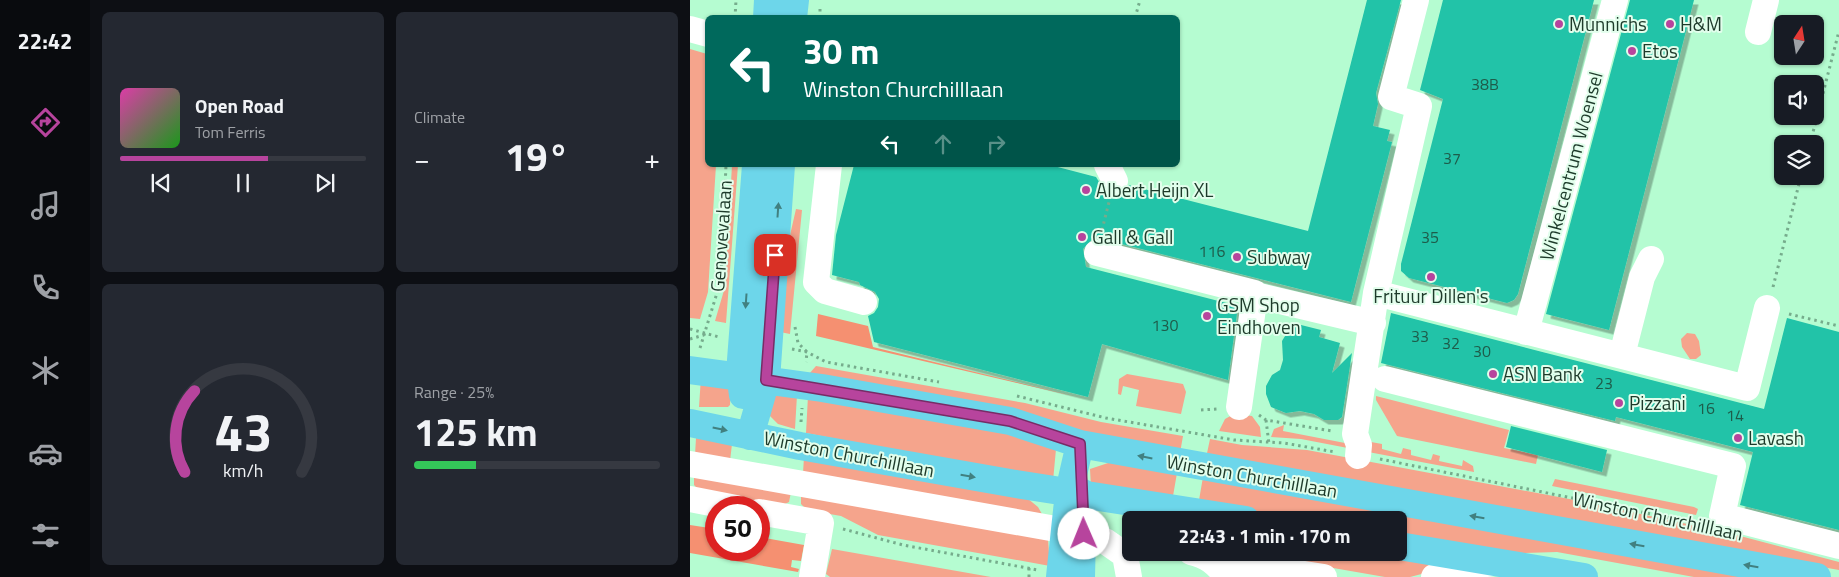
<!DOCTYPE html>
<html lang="en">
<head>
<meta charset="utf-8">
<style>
	body { margin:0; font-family:"Titillium Web",sans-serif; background:#242831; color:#f1f3f6; height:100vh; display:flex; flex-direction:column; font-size:19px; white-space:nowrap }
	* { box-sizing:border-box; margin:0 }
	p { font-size:16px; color:#9ea1a6 }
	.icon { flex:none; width:28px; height:28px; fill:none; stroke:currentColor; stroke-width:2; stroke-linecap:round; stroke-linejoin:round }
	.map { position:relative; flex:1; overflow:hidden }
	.sheet { display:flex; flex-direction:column; gap:12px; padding:12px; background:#0d0f14; width:600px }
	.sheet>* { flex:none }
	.guide { position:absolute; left:15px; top:15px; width:475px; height:152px; border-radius:8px; box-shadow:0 1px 4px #0004; background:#00695c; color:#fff; overflow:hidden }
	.needle { width:32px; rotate:12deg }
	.buttons { position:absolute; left:1084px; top:15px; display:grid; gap:10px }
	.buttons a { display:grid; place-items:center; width:50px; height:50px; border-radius:8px; background:#171b24; box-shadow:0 1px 4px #0004; font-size:25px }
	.speed { position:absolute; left:15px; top:496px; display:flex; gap:10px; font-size:25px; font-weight:700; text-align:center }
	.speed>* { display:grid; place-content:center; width:65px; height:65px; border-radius:50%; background:#171b24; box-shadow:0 1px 4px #0004; line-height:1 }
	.speed .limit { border:8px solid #d22; background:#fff; color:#111 }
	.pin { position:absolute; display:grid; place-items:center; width:42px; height:42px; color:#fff; margin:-21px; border-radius:10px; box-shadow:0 2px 8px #0006 }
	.me { position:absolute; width:55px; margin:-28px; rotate:359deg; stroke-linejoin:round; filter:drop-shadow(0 0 4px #0008) }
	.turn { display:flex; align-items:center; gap:18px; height:105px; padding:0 15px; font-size:22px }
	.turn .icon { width:65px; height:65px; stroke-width:2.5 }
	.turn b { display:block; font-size:35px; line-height:42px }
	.lanes { display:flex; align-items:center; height:48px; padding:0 15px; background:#0003; justify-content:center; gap:25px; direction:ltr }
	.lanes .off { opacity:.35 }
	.big { font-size:38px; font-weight:700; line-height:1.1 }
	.sheet .card { flex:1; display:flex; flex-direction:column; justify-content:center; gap:8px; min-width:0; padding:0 18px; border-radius:8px; background:#242831 }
	.sheet .dial { align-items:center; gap:0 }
	.dial svg { height:130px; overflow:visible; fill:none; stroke:#363941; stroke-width:7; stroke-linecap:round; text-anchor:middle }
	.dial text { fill:#f1f3f6; stroke:none }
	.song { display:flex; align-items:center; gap:15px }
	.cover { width:60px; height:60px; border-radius:8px; background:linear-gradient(135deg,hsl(320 70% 55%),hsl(120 70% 35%)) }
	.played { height:5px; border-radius:2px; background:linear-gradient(90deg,#b7449d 60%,#363941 60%) }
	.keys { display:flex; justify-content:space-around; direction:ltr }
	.heat { display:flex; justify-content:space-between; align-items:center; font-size:28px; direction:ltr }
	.charge { height:8px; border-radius:4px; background:linear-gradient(90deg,#34c759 25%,#363941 0) }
	.sheet .tiles { flex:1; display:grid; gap:12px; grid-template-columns:repeat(2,1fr) }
	.trip { position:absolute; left:432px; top:511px; width:285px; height:50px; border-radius:8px; background:#171b24; box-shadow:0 1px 4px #0004; font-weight:700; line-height:50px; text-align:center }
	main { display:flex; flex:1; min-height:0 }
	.tabs { display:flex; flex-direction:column; width:90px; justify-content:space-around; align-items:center; background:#090b0e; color:#9ea1a6 }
	.tabs .icon { width:35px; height:35px }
	.tabs .current { color:#b7449d }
	.tabs b { font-size:22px; color:#f1f3f6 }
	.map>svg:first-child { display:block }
</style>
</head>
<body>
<main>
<nav class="tabs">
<b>22:42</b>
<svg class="icon current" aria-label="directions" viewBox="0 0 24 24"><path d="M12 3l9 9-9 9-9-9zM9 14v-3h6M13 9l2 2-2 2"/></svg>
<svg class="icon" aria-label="music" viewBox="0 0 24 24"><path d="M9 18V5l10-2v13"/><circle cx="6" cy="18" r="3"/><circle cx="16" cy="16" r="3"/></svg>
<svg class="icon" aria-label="phone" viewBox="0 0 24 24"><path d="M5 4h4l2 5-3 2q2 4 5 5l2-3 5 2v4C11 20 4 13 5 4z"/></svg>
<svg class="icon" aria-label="climate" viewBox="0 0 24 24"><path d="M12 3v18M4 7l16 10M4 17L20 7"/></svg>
<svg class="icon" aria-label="car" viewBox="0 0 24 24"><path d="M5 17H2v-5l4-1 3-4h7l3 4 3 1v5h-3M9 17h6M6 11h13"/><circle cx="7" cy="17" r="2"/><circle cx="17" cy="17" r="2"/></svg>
<svg class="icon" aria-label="filters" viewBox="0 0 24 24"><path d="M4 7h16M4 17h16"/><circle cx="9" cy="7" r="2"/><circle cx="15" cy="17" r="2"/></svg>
</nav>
<section class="sheet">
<div class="tiles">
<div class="card">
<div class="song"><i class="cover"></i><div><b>Open Road</b><p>Tom Ferris</p></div></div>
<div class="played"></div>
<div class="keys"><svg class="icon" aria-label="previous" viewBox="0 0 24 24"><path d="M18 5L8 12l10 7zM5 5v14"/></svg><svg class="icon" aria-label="pause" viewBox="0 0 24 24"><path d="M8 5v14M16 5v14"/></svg><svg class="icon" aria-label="next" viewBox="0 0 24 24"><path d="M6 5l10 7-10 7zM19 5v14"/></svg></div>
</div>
<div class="card"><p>Climate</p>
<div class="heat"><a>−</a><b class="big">19°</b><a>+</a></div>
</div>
<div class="card dial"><svg viewBox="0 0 100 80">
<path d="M14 69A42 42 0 1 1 86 69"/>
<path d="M14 69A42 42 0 0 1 20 19" stroke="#b7449d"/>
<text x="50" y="56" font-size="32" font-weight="700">43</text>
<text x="50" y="72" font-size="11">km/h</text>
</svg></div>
<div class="card"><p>Range · 25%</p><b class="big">125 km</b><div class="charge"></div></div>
</div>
</section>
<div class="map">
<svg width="1149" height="577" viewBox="0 0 1149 577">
	<defs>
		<filter id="shadow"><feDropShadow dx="4.5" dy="4.5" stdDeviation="0" flood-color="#0004"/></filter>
	</defs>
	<rect width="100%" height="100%" fill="#b5fcd1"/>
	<path fill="#f5a48c" d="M0 49 17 54 18 165H26L18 292 10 319 0 318Z
		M42 165H48L36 323 25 321 35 287Z
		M106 209 112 210 100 334 90 332 95 257Z
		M997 333 1005 334 1009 341 1011 355 1006 359H1000L992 347 991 339Z
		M126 366 335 403 411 422 493 436 490 453 119 374Z
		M437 374 493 384 496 392 491 414 446 406 449 390 433 386 431 395 428 394 429 379Z
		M11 377 41 384 40 405 38 407H9Z
		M84 390 107 395 105 429 88 424 79 415Z
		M118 396 333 433 366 449 363 481 116 433Z
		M686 396 819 430 814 448 848 455 846 464 707 436 686 400Z
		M544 414 562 416 570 427 571 437 529 431 535 419Z
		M594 425 593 431 655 443 663 449 611 439 581 437 584 429Z
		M6 438 42 444 40 461 5 455Z
		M520 439 552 445 617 450 890 501 1035 532 1149 562V570L516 458Z
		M681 442 692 444V449L711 454 713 448 721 450V455L741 460 743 454 750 456 749 461 772 466 773 460 783 466 784 472 673 451Z
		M114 457 337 498 348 507 352 514 113 473Z
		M421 462 487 473 483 496 401 487 400 469Z
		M4 475 101 492 99 502 91 506 9 490 4 485Z
		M513 477 1073 577H1004L867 552 833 553 709 541V520H587L508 506Z
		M865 479 1004 507 1008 509 1006 515 862 486Z
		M111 494 358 539 360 566 188 535 151 516 117 510 111 504Z
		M142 549 301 577H140L136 574Z
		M709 552 766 565 720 577H695L557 553Z"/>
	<path fill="#f59071" d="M128 314 178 326 183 347 396 399 126 336Z
		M0 525 26 529V550H69V537L114 545 111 561 102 560 101 567 109 569 108 572 0 553Z"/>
	<path fill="#20c3a8" filter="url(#shadow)" d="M677 0H711L686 93 688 104 683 126 700 130 697 141 702 142 661 302 404 237 393 249 396 267 548 306 538 380 412 344 398 397 184 342 178 316 184 313 188 307 189 299 185 292 170 285 169 282 142 275 146 235 164 165H360L406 177 416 193 424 196 432 194 439 185 442 186 618 231Z
		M753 0H904L828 294 824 300 817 303 719 278 711 271V264L753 99 730 90Z
		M940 0H1004L919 330 856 314Z
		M701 313 1074 409 1097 318 1149 332V530L1050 505 1063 452 926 417 925 421 691 363Z
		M603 323 631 330 629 337 650 343 642 373 662 353 652 417 648 420H634L624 414 610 411 596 413 581 407 576 394V386L582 375 590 370 593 360 592 341Z
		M821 426 917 450 912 472 816 447Z"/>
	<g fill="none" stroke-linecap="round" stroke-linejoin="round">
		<path stroke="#76ac8c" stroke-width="3" stroke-dasharray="2.5 4" stroke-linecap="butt" d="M45 18 46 0
			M130 18V6
			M445 18 450 0
			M1120 144 1149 31
			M412 230 419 202
			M1083 287 1111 176
			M1099 314 1149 326
			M105 327 108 343 117 352 116 362
			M0 329 29 337
			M0 339 14 335
			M10 348 31 280 36 165
			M102 349 117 352 136 362 249 382
			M327 396 416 418 544 440 594 443 645 452
			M511 410 527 409
			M569 415 576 420 642 431
			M576 420 579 444
			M111 422 112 408
			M690 459 1010 524
			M153 529 213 545 348 570
			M339 577V568"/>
		<path stroke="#fff" stroke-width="26" d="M0 29 18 34
			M1068 32 1076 0
			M139 165 126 282 135 291 174 302
			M417 165 425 181
			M407 253 565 293V295L683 323
			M686 293 1057 388 1077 308
			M836 332 925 0
			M932 355 952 277 961 259
			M695 379 1043 466 1032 516 1149 546
			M549 407 565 295
			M668 456 669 445 665 434 686 293 729 106 701 97 726 0
			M0 464 394 534 415 541 435 555 439 577
			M0 499 46 508
			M69 512 131 523 122 577
			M501 552C518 556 526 563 536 576
			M536 577 549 567H569L634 577
			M744 577 782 566 804 563"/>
		<path stroke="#6dd6ea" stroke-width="28" d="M77 18 78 0
			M103 18 105 0
			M0 370 132 388 320 421 390 444 1127 577
			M53 395 50 373 66 165
			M0 423 110 446 326 484 556 520
			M60 436 76 380 91 165
			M709 546 894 577
			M370 577 379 492 390 444
			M391 577 393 493"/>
	</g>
	<defs><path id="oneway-solid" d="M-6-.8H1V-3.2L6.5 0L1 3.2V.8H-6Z" transform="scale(1.25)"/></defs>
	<g fill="#418080">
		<use href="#oneway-solid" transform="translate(88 210) rotate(-86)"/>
		<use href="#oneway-solid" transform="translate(56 301) rotate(94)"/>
		<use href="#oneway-solid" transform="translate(30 429) rotate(12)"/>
		<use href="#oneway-solid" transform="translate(455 457) rotate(-169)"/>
		<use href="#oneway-solid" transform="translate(278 476) rotate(10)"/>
		<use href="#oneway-solid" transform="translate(787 517) rotate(-170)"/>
		<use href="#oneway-solid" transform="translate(947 545) rotate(-170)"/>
		<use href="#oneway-solid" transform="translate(1061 566) rotate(-170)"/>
	</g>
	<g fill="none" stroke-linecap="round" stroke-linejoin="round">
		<defs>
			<path id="route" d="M85 255 76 380 320 421 390 444 394 534"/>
		</defs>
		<use href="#route" stroke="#772c66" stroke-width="12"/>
		<use href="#route" stroke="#b7449d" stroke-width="9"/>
	</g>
	<g fill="#b7449d" stroke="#e2feec" stroke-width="2">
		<circle cx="869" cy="24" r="5"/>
		<circle cx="980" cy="24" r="5"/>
		<circle cx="942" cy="51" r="5"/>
		<circle cx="396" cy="190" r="5"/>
		<circle cx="392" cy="237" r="5"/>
		<circle cx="547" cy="257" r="5"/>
		<circle cx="741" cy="277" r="5"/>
		<circle cx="517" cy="316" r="5"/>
		<circle cx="803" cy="374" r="5"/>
		<circle cx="929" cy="403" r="5"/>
		<circle cx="1048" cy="438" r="5"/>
	</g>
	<g text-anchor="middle" stroke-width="4" stroke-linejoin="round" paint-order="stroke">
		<g font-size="16" fill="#1e5c4a">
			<text x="795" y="90">38B</text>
			<text x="762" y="164">37</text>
			<text x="740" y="243">35</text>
			<text x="522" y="257">116</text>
			<text x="475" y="331">130</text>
			<text x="730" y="342">33</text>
			<text x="761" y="349">32</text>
			<text x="792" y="357">30</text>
			<text x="914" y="389">23</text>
			<text x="1016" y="414">16</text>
			<text x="1045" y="421">14</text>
		</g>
		<g font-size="19" fill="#1d3a2a" stroke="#e2feec" text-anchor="start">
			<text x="879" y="31">Munnichs</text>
			<text x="990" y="31">H&amp;M</text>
			<text x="952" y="58">Etos</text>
			<text x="406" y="197">Albert Heijn XL</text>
			<text x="402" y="244">Gall &amp; Gall</text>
			<text x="557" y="264">Subway</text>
			<text x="741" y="303" text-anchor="middle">Frituur Dillen's</text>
			<text x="527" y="312">GSM Shop<tspan x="527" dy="22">Eindhoven</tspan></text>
			<text x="813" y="381">ASN Bank</text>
			<text x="939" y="410">Pizzani</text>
			<text x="1058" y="445">Lavash</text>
		</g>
		<g font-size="19" fill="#1d3a2a" stroke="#e2feec">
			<text transform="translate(881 166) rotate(-75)" y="7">Winkelcentrum Woensel</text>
			<text transform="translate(31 236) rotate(-86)" y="7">Genovevalaan</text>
			<text transform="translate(159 454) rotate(11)" y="7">Winston Churchilllaan</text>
			<text transform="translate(562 476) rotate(10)" y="7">Winston Churchilllaan</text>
			<text transform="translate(968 516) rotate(12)" y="7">Winston Churchilllaan</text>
		</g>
	</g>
</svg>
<div class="buttons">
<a><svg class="needle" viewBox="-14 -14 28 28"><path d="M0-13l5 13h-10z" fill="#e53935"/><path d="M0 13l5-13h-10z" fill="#9ea1a6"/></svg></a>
<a><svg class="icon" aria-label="sound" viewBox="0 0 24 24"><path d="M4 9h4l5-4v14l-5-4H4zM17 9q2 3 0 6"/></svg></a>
<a><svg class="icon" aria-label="layers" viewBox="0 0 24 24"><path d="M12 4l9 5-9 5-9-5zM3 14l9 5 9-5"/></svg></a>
</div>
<div class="speed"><div class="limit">50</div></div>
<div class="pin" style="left:85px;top:255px;background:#d93025"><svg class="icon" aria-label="arrive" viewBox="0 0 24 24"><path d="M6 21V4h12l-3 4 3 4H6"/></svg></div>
<svg class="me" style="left:394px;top:534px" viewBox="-20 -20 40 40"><circle r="19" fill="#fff"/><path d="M0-13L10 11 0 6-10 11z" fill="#b7449d"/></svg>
<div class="trip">22:43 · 1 min · 170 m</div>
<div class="guide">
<div class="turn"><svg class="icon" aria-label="left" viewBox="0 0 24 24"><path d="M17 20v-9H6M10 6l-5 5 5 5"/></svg><div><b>30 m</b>Winston Churchilllaan</div></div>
<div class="lanes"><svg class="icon" aria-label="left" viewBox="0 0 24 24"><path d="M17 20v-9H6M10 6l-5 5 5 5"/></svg><svg class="icon off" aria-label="ahead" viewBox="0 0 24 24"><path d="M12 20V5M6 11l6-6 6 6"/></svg><svg class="icon off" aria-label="right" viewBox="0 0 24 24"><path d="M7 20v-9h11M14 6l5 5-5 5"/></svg></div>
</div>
</div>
</main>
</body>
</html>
